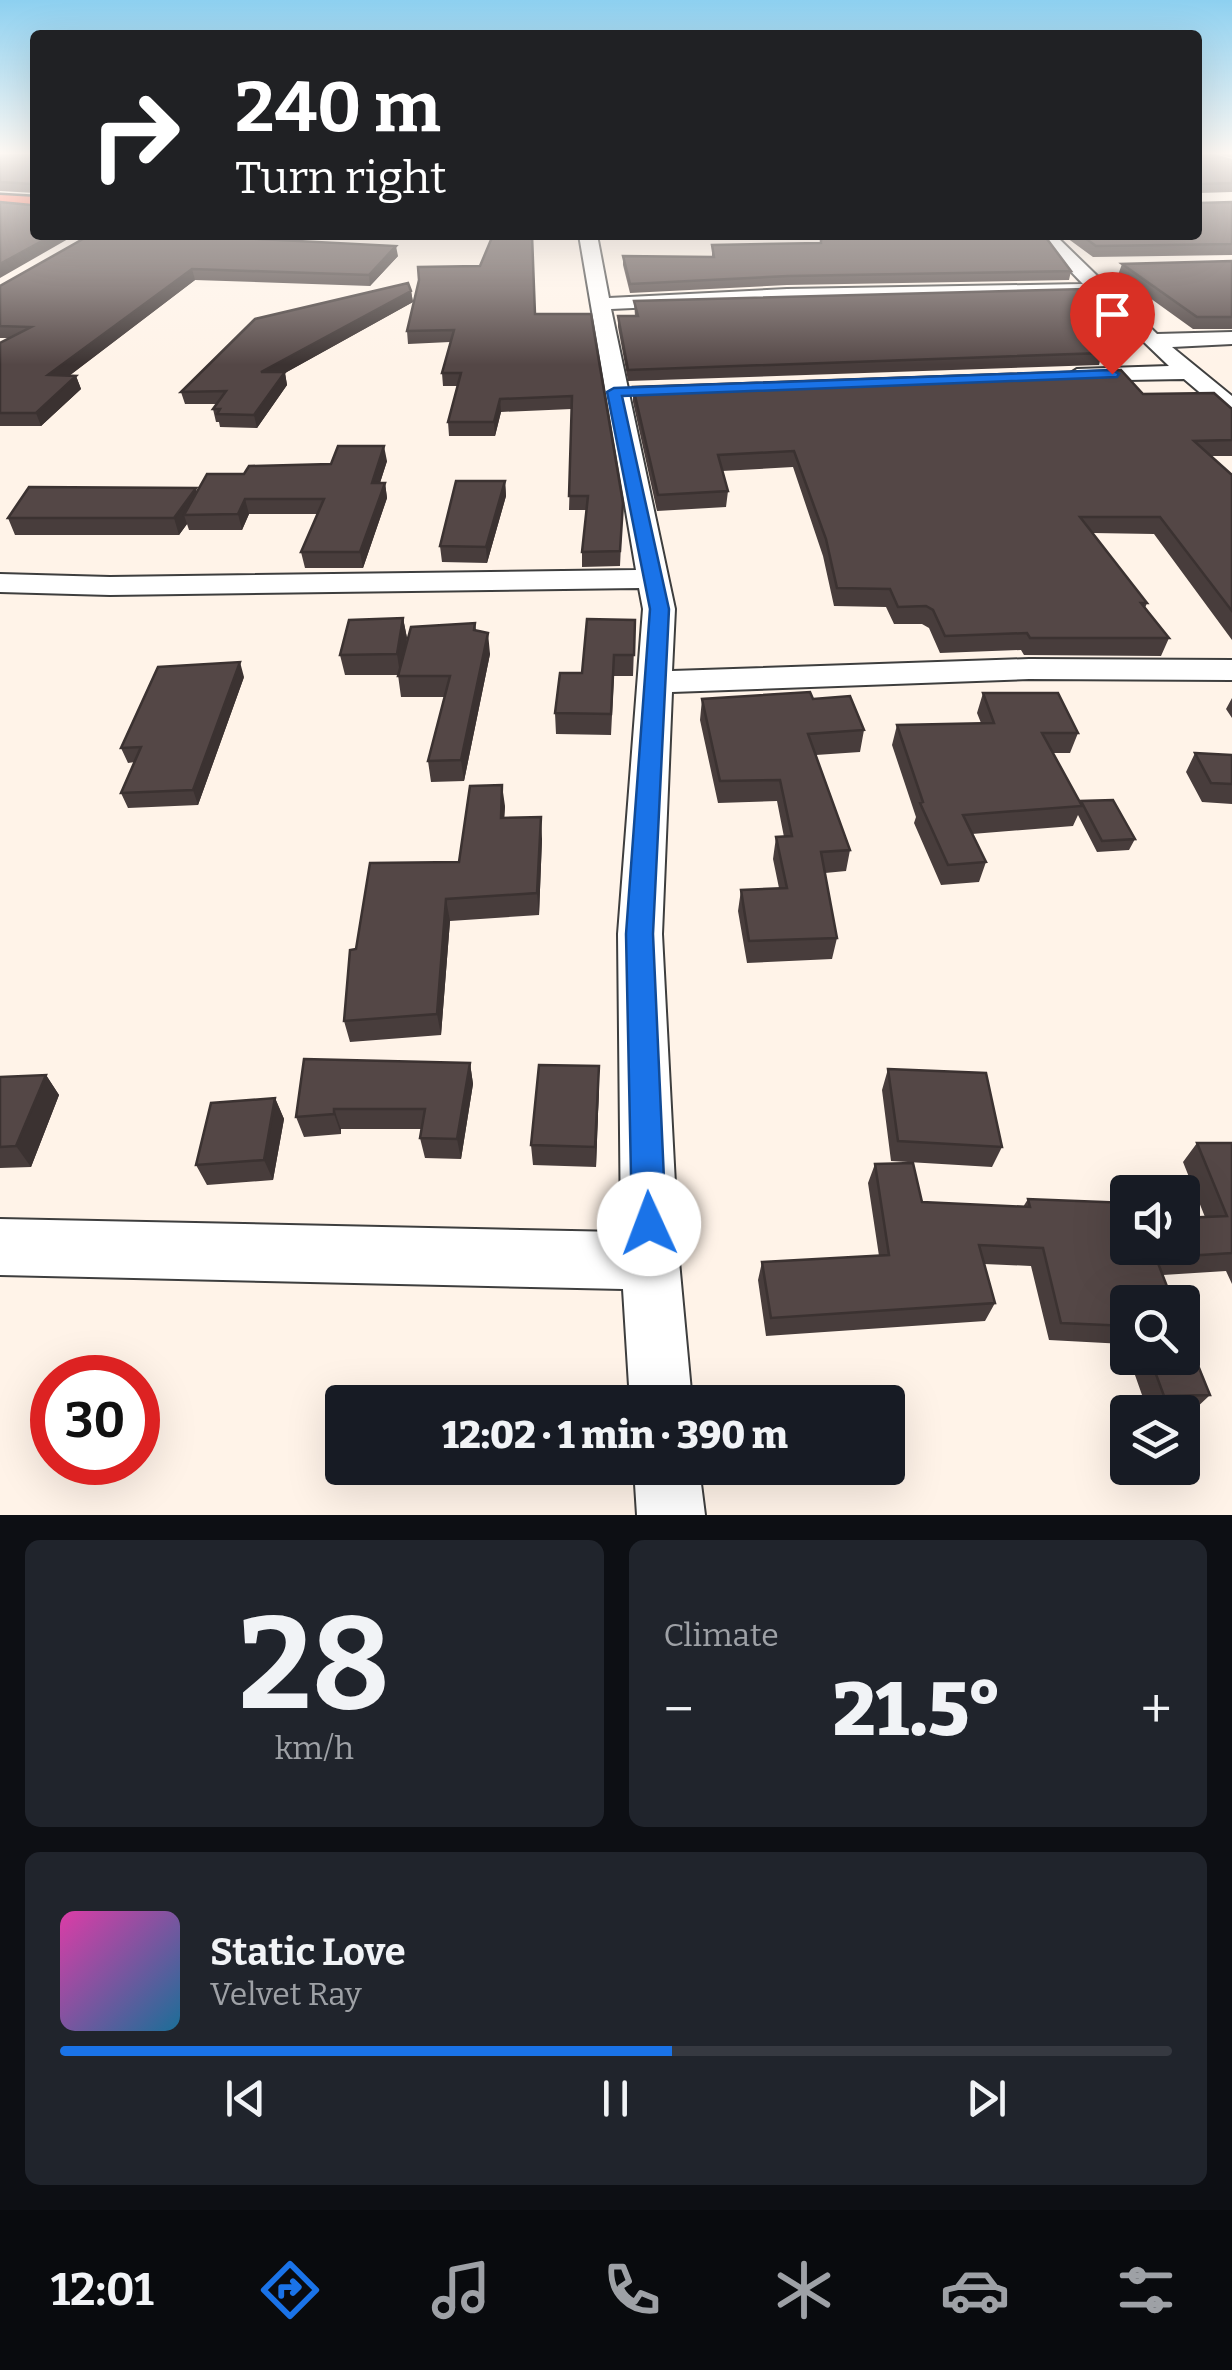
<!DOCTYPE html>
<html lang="en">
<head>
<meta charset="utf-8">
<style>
	body { margin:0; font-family:Bitter,serif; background:#20242c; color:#f1f3f6; height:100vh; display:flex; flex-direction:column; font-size:38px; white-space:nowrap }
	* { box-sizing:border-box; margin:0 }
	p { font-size:32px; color:#9ea1a6 }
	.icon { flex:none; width:55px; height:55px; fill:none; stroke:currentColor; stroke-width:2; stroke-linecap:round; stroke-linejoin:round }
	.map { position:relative; height:1515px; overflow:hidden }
	.drawer { display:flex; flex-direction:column; gap:25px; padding:25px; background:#0d0f14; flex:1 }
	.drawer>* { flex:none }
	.top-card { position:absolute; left:30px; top:30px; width:1172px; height:210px; border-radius:10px; box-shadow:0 10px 40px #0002; background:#202124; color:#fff; overflow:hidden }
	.fabs { position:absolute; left:1110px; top:1175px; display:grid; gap:20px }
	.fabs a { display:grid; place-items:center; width:90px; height:90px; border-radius:10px; background:#171b24; box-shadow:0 10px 40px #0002; font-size:50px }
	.speed { position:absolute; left:30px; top:1355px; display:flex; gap:20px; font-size:50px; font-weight:700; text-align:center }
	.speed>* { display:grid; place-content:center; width:130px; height:130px; border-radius:50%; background:#171b24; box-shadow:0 10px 40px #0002; line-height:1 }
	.speed .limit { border:15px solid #d22; background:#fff; color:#111 }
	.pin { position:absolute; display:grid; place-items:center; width:85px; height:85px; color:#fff; margin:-102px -42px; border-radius:50% 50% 50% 0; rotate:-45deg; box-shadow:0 0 10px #0007 }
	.pin .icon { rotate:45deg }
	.me { position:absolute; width:110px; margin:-55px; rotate:358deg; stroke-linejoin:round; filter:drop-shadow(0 0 8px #0008) }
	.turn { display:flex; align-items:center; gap:35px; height:210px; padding:0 40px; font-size:45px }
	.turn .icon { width:130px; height:130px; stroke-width:2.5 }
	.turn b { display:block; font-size:70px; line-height:85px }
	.big { font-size:75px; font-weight:800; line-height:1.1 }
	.drawer .card { flex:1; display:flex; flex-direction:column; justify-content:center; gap:15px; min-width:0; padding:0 35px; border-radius:15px; background:#20242c }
	.drawer .dial { align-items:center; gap:0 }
	.dial b { font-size:130px; line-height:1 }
	.song { display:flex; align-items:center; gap:30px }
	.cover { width:120px; height:120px; border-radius:15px; background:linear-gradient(135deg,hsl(320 70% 55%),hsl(200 70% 35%)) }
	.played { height:10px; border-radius:5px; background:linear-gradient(90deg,#1a73e8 55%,#363941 55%) }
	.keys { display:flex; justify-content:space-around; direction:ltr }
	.heat { display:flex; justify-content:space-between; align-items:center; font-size:55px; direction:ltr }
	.drawer .tiles { flex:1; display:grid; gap:25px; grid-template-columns:1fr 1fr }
	.card:last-child { grid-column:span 2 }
	.trip { position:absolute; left:325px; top:1385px; width:580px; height:100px; border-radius:10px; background:#171b24; box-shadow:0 10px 40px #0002; font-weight:800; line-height:100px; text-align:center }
	.dock { display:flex; height:160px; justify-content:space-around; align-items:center; background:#090b0e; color:#9ea1a6 }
	.dock .icon { width:70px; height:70px }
	.dock .current { color:#1a73e8 }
	.dock b { font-size:45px; color:#f1f3f6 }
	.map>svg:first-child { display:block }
</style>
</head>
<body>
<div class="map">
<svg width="1232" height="1515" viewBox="0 0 1232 1515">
	<rect width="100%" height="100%" fill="#fff3e8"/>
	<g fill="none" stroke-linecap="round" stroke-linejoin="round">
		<defs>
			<path id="street" d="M579 235H597L609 298 787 289 1083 284 1036 235H1055L1157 334 1232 332V344L1172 347 1232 396V415L1224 413 1184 379 1069 381 1066 376 1077 369 1169 366 1095 295 787 301 611 309 675 609 672 671 1029 659 1232 660V680L1029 679 672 692 662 934 679 1261 692 1402H630L623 1289 0 1275V1219L621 1232 618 934 643 609 639 588 110 595 0 592V574L110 577 636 570Z
				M634 1468H699L705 1515H637Z"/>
			<path id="highway" d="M0 195 35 197V211L0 209Z"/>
		</defs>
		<use href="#street" stroke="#3e3e3e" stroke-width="4"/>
		<use href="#highway" stroke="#1c1c1c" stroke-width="5"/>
		<use href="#street" fill="#fff" fill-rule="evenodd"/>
		<use href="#highway" fill="#ff5e46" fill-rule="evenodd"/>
	</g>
	<path fill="#483d3c" d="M0 153 32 155 35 153V193L0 191Z
		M1198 153 1232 160V192L1199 193V203L1232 202V255L1093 257 1063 235H1198Z
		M1213 153H1232V158Z
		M90 235H263V238L261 239 398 256 370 286 195 280 69 376H76L81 389 41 426H0V343L10 338H0V286Z
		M820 235H1044L1071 271 1069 280 787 285 630 293 623 265V256L712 257V245L820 243Z
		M1232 261V329H1193L1118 275 1122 264Z
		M480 266 535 314 623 503 620 566 582 567V552L586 510H569L572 409 501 412 495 436H449L448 422 458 386H443L442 373 450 342 408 344 407 331Z
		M411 291 413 302 285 373 287 385 257 428 220 427 219 422H216L213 409 216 404H185L181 392Z
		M634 301 1111 321 1107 332H1083L1102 353 1099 365 628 381 618 327V316H635Z
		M633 387 1143 394 1232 409V456H1211L1232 475V640L1154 534 1093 533 1147 603 1145 608 1169 638 1161 656 1024 655 1021 650 940 653 929 628 922 624H894L886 607 834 606 823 556 793 467 722 471 728 491 726 507 657 511 633 402Z
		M387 461 380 483H385L387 498 363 568H305L301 552 317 514H249L242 530H189L187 524 179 535H15L8 518 197 492 244 474 331 464Z
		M505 481 506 496 487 563 442 562 440 546Z
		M403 618 407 638 404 654 475 623 476 630 490 654 464 781 431 782 428 761 445 697H401L398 675H345L340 655Z
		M635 620 633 676H614L611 735 556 734 555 713 582 673Z
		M244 677 198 805 128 808 121 793 135 762 128 763 121 748Z
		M983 693 1078 733 1070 753H1053L1080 803 1081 801 1135 839 1129 850 1097 852 1078 815 1073 826 972 834 986 862 979 882 941 885 914 823 916 817 892 745 897 725 981 723 977 713Z
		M1232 698V718L1226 709Z
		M702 699H813L864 730 860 752 816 755 850 850 846 871 825 873 837 938 832 959 747 963 738 911 741 890 779 888 773 859 776 837H784L777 801 718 803 700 720Z
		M1195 753 1232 755V804L1202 802 1186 772Z
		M505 806 504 818 542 839 539 915 450 921 441 1035 350 1042 344 1021 356 949 459 862Z
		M470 1063 473 1084 461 1159 425 1158 420 1138 421 1129H341V1134L304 1137 296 1117Z
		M888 1069 1002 1147 992 1167 891 1161 882 1090Z
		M46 1075 59 1095 31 1167 0 1168V1077Z
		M599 1087 596 1167 533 1165 531 1145Z
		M275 1098 284 1119 273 1180 207 1185 196 1165Z
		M1197 1143H1232V1284L1226 1271 1163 1275 1128 1302V1353L1124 1344 1049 1340 1031 1266 984 1264 995 1303 985 1321 766 1336 758 1280 762 1262 879 1256 868 1183 875 1164 922 1202 1023 1207 1028 1199 1128 1248 1205 1217 1183 1162Z
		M1129 1358H1182L1210 1395 1193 1411 1148 1412Z"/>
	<path fill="#3b3231" d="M53 235H75L0 278V264Z
		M244 235H263V238L241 249 239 238Z
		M396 246 398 256 370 286 369 275Z
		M192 269 195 280 53 388 48 375Z
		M411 291 413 302 285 373 287 385 257 428 254 415 261 372Z
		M76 376 81 389 41 426 36 413Z
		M500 399 501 412 495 436 494 422Z
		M384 446 387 461 375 498 372 483Z
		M505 481 506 496 487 563 486 547Z
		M385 483 387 498 363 568 360 552Z
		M196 488 200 505 184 515 187 524 179 535 174 518Z
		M245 499 249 514 242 530 238 514Z
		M403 618 407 638 400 674 397 654Z
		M488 633 490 654 464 781 461 760Z
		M240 662 244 677 198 805 193 790Z
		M502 785 505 806 503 840 501 818Z
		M541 817 542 839 539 915 537 893Z
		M446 899 450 921 441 1035 437 1014Z
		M470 1063 473 1084 461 1159 457 1139Z
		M599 1066V1087L596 1167 595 1147Z
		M46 1075 59 1095 31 1167 16 1146Z
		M275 1098 284 1119 273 1180 264 1160Z
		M334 1109 341 1129V1134L334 1114Z"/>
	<path fill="#544746" stroke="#3b3231" stroke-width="2.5" d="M0 153 32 155 35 153V187L32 184 0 182Z
		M1198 153H1208L1232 160V183L1199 184V203L1232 202V244L1096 246 1081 235H1198Z
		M35 201V235H53L0 264V202L31 205Z
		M90 235H244L239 238 396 246 369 275 192 269 48 375 76 376 36 413H0V343L31 327 0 326V286Z
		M493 235H532L535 314H591L623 503 620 551 582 552 588 496H569L572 396 500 399 494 422H448L461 373H442L454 330 407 331 419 280 418 267 480 266Z
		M821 235H1044L1071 271 788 276 630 284 623 256 714 257 712 245 821 243Z
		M1232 261V317H1197L1122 264Z
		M408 283 411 291 261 372H285L254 415 217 414 220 409H213L226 391 181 392 255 319Z
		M1086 289 1111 321H1073L1102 353 628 370 618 316H638L634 301Z
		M1121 370 1143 394 1214 393 1232 409V440L1194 441 1232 475V611L1160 517H1080L1147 603H1141L1169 638H1030L1027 633 945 636 933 610 926 606 898 607 890 589 837 588 826 539 794 451 718 455 728 491 658 495 633 387Z
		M338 446H384L372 483H385L360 552H301L324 499H245L238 514 184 515 207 474H244L249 466 331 464Z
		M456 481H505L486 547 440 546Z
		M29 487 196 488 174 518H8Z
		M403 618 397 654 340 655 349 620Z
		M587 619 635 620 634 655H614L611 714 555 713 560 673H582Z
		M475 623 474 630 488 633 461 760 428 761 450 676H398L411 627Z
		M240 662 193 790 121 793 141 747 121 748 158 667Z
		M810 692 813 699 850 696 864 730 808 734 850 850 821 852 837 938 749 941 741 890 787 888 776 837 792 836 780 780 720 781 702 699Z
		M983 693H1058L1078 733H1042L1082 806 963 815 986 862 948 865 920 803 923 802 897 725 994 723Z
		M1195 753 1232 755V784L1211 783Z
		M502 785 501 818 541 817 537 893 446 899 437 1014 344 1021 350 950 356 949 370 863 459 862 470 786Z
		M1113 800 1135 839 1102 841 1081 801Z
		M304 1059 470 1063 457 1139 420 1138 425 1109H334V1114L296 1117Z
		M539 1065 599 1066 595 1147 531 1145Z
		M888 1069 986 1073 1002 1147 898 1141Z
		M46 1075 16 1146 0 1147V1077Z
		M275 1098 264 1160 196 1165 211 1103Z
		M1197 1143H1232V1253L1156 1258 1173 1302H1128V1326L1061 1323 1043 1248 979 1245 995 1303 771 1318 762 1262 889 1255 875 1164 913 1163 922 1202 1030 1207 1028 1199 1128 1203V1248H1182V1218L1227 1216Z
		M1182 1326 1210 1395 1164 1396 1150 1358H1182Z"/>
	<linearGradient id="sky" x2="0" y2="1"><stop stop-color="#8dd0f0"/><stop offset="0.42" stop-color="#fffaf5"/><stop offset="1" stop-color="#fffaf5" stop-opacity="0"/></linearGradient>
	<rect width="1232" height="365" fill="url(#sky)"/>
	<path fill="#1a73e8" stroke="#114b97" stroke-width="2.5" d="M1112 370 1119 374 1117 377 622 396 669 609 653 934 666 1224 661 1236 649 1241 637 1236 632 1224 626 934 650 609 607 392 614 388Z"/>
</svg>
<div class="fabs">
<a><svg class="icon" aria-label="sound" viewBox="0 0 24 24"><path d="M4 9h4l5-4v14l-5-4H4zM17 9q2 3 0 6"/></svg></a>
<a><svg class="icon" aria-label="search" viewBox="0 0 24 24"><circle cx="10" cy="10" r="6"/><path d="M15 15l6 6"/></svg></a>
<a><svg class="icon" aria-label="layers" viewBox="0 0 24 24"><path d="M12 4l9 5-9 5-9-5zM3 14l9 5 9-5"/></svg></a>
</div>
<div class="speed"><div class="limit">30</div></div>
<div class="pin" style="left:1112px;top:374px;background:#d93025"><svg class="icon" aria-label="arrive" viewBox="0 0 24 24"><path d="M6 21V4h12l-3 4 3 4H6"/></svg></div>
<svg class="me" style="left:649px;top:1224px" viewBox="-20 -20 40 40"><circle r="19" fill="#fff"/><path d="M0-13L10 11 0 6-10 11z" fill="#1a73e8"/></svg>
<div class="trip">12:02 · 1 min · 390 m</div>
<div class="top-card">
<div class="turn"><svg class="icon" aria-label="right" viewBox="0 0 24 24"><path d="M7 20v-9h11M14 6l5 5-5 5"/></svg><div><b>240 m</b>Turn right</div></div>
</div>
</div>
<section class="drawer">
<div class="tiles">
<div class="card dial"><b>28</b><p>km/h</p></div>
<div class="card"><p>Climate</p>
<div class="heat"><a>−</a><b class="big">21.5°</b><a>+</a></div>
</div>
<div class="card">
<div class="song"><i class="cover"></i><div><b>Static Love</b><p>Velvet Ray</p></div></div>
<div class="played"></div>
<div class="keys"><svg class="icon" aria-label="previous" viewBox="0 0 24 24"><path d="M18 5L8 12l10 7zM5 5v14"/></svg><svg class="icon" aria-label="pause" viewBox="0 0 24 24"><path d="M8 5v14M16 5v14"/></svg><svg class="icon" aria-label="next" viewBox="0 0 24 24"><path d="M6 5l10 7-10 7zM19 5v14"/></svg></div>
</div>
</div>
</section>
<nav class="dock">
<b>12:01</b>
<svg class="icon current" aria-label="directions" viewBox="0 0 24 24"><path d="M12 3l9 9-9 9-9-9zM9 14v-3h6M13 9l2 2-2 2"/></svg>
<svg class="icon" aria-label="music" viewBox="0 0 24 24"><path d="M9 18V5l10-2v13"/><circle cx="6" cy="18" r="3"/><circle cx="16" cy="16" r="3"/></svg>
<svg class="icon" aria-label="phone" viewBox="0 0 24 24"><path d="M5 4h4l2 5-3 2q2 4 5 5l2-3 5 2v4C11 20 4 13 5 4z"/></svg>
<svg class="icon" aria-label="climate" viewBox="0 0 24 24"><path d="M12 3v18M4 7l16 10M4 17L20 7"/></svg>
<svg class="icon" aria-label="car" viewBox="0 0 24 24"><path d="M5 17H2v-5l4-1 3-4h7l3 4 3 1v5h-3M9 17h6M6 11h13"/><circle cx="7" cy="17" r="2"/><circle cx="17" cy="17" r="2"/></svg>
<svg class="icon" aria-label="filters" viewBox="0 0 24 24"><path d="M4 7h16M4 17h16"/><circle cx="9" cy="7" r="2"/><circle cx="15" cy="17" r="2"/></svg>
</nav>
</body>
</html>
